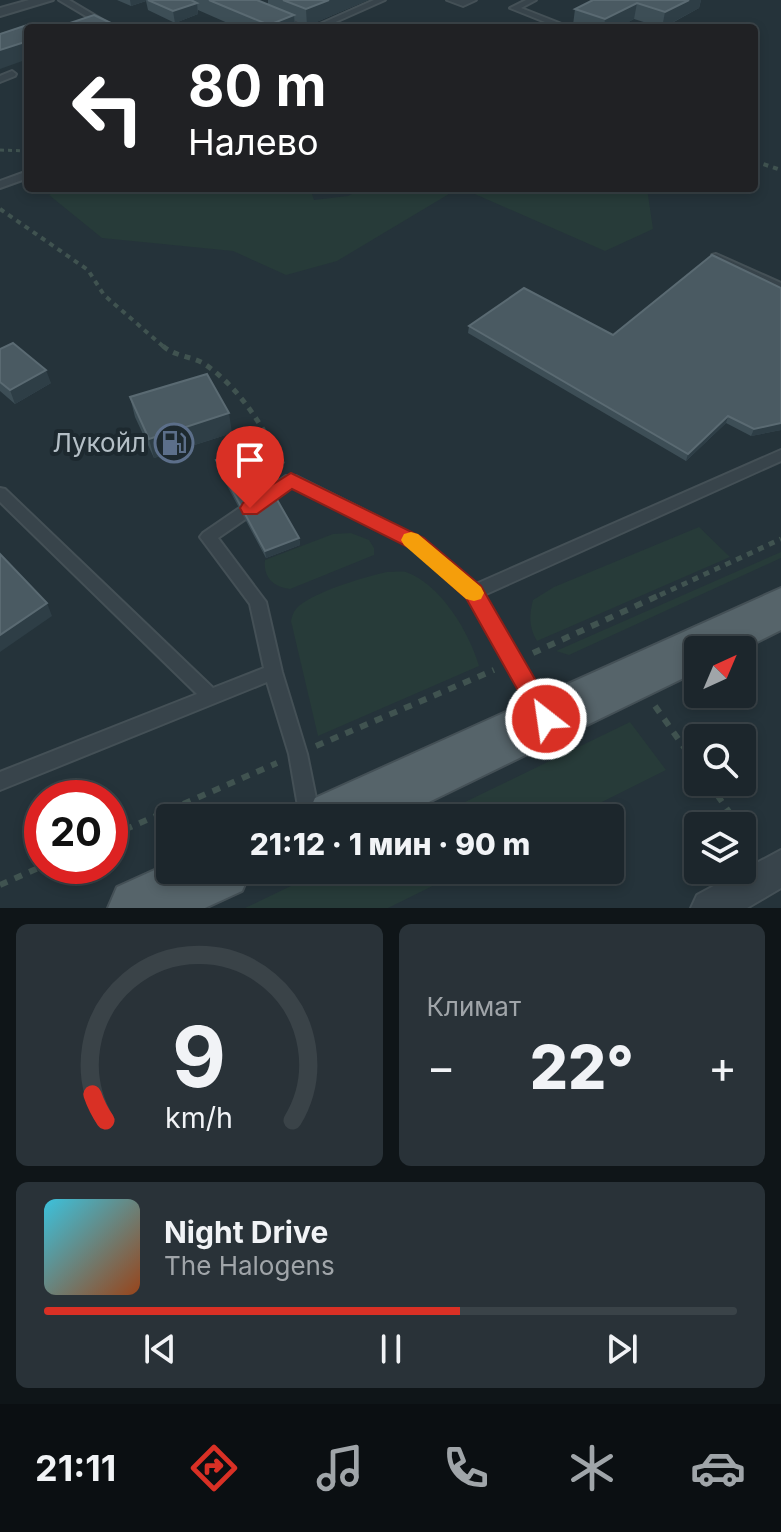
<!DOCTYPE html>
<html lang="ru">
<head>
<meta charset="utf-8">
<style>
	body { margin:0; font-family:Inter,sans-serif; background:#293238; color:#f1f3f6; height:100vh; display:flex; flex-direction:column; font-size:30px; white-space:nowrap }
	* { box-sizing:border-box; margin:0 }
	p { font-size:26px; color:#a0a5a9 }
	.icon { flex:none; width:44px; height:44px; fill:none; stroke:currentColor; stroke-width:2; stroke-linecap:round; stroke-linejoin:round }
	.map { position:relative; height:908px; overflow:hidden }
	.drawer { display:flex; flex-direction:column; gap:16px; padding:16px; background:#0f1518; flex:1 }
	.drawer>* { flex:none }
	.guide { position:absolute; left:24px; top:24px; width:734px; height:168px; border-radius:8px; box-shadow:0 4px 12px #0003,0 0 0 2px #3a4348; background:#202124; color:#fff; overflow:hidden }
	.needle { width:52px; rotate:44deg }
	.buttons { position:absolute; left:684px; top:636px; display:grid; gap:16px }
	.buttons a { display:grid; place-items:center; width:72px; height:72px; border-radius:8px; background:#1c262c; box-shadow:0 4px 12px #0003,0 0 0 2px #3a4348; font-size:40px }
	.speed { position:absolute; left:24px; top:780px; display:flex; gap:16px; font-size:40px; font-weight:700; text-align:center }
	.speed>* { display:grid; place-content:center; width:104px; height:104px; border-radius:50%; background:#1c262c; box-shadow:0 4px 12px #0003,0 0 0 2px #3a4348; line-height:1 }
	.speed .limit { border:12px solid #d22; background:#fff; color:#111 }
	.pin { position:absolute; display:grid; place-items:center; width:68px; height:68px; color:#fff; margin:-82px -34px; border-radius:50% 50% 50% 0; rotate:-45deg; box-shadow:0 0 8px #0007 }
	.pin .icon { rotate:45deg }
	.me { position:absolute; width:88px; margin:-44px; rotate:330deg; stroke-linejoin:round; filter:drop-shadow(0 0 6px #0008) }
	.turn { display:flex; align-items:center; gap:28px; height:168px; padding:0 32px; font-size:36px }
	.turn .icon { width:104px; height:104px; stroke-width:2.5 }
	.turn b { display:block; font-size:56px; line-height:68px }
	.big { font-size:60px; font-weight:800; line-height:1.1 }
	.drawer .card { flex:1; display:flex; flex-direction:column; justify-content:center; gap:12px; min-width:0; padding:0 28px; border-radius:12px; background:#293238 }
	.drawer .dial { align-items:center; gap:0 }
	.dial svg { height:208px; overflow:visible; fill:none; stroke:#3a4348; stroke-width:7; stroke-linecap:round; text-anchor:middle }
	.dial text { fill:#f1f3f6; stroke:none }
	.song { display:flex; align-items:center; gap:24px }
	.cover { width:96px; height:96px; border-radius:12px; background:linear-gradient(135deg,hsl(190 70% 55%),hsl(20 70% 35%)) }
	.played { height:8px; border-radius:4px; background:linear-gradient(90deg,#d93025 60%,#3a4348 60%) }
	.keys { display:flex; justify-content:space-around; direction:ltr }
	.heat { display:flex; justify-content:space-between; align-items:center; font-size:44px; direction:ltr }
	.drawer .tiles { flex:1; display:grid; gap:16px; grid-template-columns:1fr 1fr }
	.card:last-child { grid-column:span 2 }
	.trip { position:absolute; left:156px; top:804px; width:468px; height:80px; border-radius:8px; background:#1c262c; box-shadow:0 4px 12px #0003,0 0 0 2px #3a4348; font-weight:800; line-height:80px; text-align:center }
	.tabs { display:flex; height:128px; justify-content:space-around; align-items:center; background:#0b0f12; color:#a0a5a9 }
	.tabs .icon { width:56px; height:56px }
	.tabs .selected { color:#d93025 }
	.tabs b { font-size:36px; color:#f1f3f6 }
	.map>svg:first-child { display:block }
</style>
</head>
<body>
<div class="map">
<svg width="781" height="908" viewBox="0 0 781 908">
	<rect width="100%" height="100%" fill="#25333a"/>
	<path fill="#273b39" d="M61 188H310L314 200 348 196 362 188H459L337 261 286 275 233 251 102 238 49 195Z
		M461 188H647L653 229 605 251Z
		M699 527 730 557 537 641C529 627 529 616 533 600L554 587Z
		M351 533 369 540 374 548V555L290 589C274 587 263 578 265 560L333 534Z
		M781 552V558L569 655 556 651Z
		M387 572C393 572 401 571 406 572 441 584 470 634 479 666L318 736 291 621C292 617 293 612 296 609 311 592 365 577 387 572Z
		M630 722 666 770 570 818H432Z
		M324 870H465L388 908H245Z"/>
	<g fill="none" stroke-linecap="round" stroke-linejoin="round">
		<defs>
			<path id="lane" d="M59 0H69L116 28H106Z
				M374 0H385L322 28H300L274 16 281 14 311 28Z
				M447 0H476L463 6Z
				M526 0H536L521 8 572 28H560L510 8Z
				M12 71 16 74 15 76 0 82V76Z
				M28 171V178L0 188V181Z
				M716 254 781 283V291L712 259V255Z
				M781 450V461L484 595 550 709 553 715 550 721 544 723 538 721 468 597 412 547 292 487 218 538 266 602 282 672 307 754 320 818H300L289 754 267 682 0 790V772L197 694 0 502V488L5 489 213 688 264 668 250 604 200 537 203 533 286 476H296L422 539 476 584Z"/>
			<path id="street" d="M29 0H53L0 16V8Z
				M781 850V888L747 908H691L697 895Z"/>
			<path id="primary" d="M781 588V630L741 650H698V671L396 818H306L315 798Z
				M170 863V870H251L242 891 205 908H108L117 887Z"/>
		</defs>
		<use href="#lane" stroke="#445056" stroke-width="4"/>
		<use href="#street" stroke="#445056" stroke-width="4"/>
		<use href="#primary" stroke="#445056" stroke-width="4"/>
		<path stroke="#405350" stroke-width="3" stroke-dasharray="4 4" stroke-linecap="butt" d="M0 150 28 151"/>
		<path stroke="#405350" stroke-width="4" stroke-dasharray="5 5" stroke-linecap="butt" d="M754 161 781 170
			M0 209 88 270 104 295 165 348"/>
		<path stroke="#405350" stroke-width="5" stroke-dasharray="6 6" stroke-linecap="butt" d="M163 346C174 356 190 356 203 363 241 388 263 428 284 466
			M660 595 781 539"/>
		<path stroke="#405350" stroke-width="6" stroke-dasharray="8 8" stroke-linecap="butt" d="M533 653 664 593
			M655 706 698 767
			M316 746 494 670
			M708 782 739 826
			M742 830 755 849
			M110 836 277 763
			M0 885 43 866"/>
		<use href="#lane" fill="#38444b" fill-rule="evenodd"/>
		<use href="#street" fill="#38444b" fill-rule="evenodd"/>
		<use href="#primary" fill="#56646a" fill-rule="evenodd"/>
	</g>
	<path fill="#3d4e56" d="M117 0H257L268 4V0H368L307 26 295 20V28H239L198 10V14L175 23 148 10 146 1 131 6Z
		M589 0H701L699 8 663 28 634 19 617 28H581L573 25 575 9 592 1Z
		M781 288V430L751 436 726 423 686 461 468 333 469 326 613 335Z
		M0 349 51 383 15 404 0 391Z
		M130 397 232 433 154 458 135 417Z
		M216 460 299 538 300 545 266 558 217 467Z"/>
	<path fill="#2e3e46" d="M130 0H146V1L131 6Z
		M329 0H368L307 26 306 9Z
		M689 0H701L699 8 662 28 665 12Z
		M197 3 198 14 175 23 173 11Z
		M637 3 634 19 617 28H604L605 19Z
		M294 15 295 28H269V25Z
		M28 41V59L0 69V50Z
		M46 370 51 383 15 404 10 390Z
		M229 413 232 433 154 458 149 439Z
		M728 416 726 423 686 461 688 454Z
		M781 423V430L751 436 754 429Z
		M299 538 300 545 266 558 265 551Z
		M47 603 52 616 0 652V635Z"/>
	<path fill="#4a5a62" stroke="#5a6a72" stroke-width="2" d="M148 0H191L197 3 173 11Z
		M209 0H257L294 15 269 25Z
		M283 0H329L306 9Z
		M593 0H689L665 12 637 3 605 19 575 9Z
		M94 15 113 24 103 28H55Z
		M30 24 38 28H28V41L0 50V34Z
		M712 255 781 288V423L754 429 728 416 688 454 469 326 524 288 613 335Z
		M13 343 46 370 10 390 0 382V349Z
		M207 374 229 413 149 439 130 397Z
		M248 449 299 538 265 551 216 460Z
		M0 554 47 603 0 635Z"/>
	<path fill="#d93025" stroke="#8d1f18" stroke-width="2" d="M291 473 424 538 481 586 554 712 557 719 554 726 546 729 538 726 466 598 410 548 292 489 257 514H243L240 508 243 503Z"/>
	<path fill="#f59e0b" d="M411 532 418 534 481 587 484 593 481 599 474 601 466 599 404 545 401 540 404 534Z"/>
	<defs>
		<symbol id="fuel-ring" viewBox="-11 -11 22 22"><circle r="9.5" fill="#1d292f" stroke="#5c6f8a" stroke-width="1.5"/><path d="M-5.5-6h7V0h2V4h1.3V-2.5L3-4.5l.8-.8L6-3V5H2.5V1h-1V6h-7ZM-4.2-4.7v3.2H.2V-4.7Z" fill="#5c6f8a"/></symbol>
	</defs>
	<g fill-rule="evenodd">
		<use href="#fuel-ring" x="152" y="421" width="44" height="44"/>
	</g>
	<g text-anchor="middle" stroke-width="8" stroke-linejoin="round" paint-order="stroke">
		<g font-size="26" fill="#b4bfc6" stroke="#1d292f" text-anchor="end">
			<text x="146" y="452">Лукойл</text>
		</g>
	</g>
</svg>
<div class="buttons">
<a><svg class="needle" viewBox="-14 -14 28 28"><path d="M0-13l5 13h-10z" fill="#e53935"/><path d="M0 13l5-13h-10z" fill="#a0a5a9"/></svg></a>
<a><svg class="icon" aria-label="search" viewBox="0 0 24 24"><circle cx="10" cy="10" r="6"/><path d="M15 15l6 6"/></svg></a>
<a><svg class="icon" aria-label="layers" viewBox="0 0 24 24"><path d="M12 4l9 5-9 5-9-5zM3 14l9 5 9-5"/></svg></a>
</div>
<div class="speed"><div class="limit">20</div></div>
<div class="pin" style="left:250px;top:508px;background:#d93025"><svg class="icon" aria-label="arrive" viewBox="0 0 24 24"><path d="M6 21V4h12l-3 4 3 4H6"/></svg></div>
<svg class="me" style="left:546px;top:719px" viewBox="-20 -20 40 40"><circle r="17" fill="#d93025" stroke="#fff" stroke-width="3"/><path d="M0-11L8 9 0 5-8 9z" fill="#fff"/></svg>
<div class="trip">21:12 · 1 мин · 90 m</div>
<div class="guide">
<div class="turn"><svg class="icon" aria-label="left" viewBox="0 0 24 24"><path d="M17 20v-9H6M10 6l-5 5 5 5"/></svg><div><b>80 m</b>Налево</div></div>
</div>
</div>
<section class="drawer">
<div class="tiles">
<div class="card dial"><svg viewBox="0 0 100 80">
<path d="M14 69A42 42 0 1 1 86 69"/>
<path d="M14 69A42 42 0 0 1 9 59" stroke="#d93025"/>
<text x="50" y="56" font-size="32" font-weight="700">9</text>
<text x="50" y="72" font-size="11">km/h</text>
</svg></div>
<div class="card"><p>Климат</p>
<div class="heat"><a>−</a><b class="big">22°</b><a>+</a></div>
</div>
<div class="card">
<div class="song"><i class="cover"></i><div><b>Night Drive</b><p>The Halogens</p></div></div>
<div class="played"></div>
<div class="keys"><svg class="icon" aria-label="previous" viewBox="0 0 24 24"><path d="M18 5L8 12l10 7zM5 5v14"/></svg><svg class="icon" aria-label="pause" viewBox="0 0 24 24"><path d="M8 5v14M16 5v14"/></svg><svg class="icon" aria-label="next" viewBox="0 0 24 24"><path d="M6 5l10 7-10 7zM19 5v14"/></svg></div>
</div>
</div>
</section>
<nav class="tabs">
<b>21:11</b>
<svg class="icon selected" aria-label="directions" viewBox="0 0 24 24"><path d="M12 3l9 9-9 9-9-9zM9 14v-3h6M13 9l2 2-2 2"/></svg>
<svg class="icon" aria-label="music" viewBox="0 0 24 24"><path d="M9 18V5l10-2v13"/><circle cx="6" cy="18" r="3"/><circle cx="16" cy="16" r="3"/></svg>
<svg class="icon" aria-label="phone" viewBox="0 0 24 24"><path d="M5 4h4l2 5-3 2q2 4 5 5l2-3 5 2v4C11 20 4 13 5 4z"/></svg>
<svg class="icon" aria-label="climate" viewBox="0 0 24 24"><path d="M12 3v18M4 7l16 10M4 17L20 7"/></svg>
<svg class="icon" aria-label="car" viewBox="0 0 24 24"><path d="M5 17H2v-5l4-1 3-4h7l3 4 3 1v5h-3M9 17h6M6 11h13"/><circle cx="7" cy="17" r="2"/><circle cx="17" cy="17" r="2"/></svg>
</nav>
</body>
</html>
